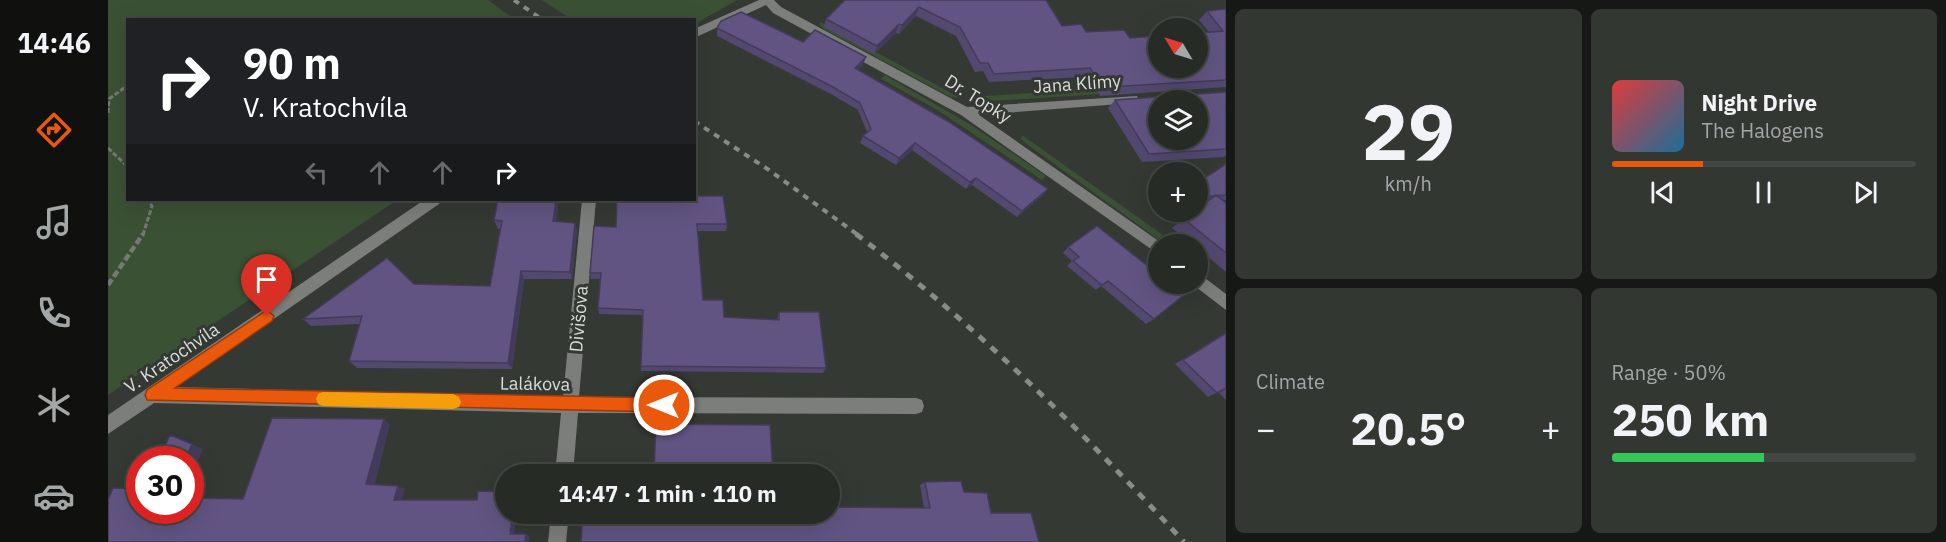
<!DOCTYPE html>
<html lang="en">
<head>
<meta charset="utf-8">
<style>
	body { margin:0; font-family:"IBM Plex Sans",sans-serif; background:#333732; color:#f1f3f6; height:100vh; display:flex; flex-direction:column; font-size:22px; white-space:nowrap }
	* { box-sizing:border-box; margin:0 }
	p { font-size:20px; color:#a4a7a7 }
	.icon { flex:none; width:33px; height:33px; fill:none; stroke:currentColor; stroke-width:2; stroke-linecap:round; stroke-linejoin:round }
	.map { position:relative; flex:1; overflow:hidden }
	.panel { display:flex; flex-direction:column; gap:9px; padding:9px; background:#151815; width:720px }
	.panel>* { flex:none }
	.top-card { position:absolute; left:18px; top:18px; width:570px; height:183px; border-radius:0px; box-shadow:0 6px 24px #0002,0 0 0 2px #434743; background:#202124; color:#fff; overflow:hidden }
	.needle { width:39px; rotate:308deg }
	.controls { position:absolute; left:1040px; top:18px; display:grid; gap:12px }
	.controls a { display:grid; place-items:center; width:60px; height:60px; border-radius:50%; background:#272b26; box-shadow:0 6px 24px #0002,0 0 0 2px #434743; font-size:30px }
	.speed { position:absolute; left:18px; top:446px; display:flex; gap:12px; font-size:30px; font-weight:700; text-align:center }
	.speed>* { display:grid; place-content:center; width:78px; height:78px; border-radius:50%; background:#272b26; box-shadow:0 6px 24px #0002,0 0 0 2px #434743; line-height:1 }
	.speed .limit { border:9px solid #d22; background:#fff; color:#111 }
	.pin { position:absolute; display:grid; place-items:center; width:51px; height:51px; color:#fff; margin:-62px -26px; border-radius:50% 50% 50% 0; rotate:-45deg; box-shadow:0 0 6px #0007 }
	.pin .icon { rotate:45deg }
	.me { position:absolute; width:66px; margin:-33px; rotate:270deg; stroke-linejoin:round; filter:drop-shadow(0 0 4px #0008) }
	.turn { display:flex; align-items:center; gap:21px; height:126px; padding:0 18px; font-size:27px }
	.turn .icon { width:78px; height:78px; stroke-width:2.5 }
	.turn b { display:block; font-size:42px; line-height:51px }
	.lanes { display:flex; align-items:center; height:57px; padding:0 18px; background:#0003; justify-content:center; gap:30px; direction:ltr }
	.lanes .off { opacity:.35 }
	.big { font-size:45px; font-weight:700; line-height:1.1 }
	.panel .card { flex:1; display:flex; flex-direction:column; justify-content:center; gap:9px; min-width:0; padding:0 21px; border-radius:9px; background:#333732 }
	.panel .dial { align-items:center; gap:0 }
	.dial b { font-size:78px; line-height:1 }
	.song { display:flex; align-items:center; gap:18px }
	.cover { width:72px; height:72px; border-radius:9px; background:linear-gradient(135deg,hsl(0 70% 55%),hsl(200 70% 35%)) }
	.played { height:6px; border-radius:3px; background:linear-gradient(90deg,#ea580c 30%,#434743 30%) }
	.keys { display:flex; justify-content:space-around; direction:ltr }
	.heat { display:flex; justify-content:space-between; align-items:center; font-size:33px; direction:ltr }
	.charge { height:9px; border-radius:4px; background:linear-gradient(90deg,#34c759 50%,#434743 0) }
	.panel .tiles { flex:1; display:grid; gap:9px; grid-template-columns:repeat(2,1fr) }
	.trip { position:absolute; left:387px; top:464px; width:345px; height:60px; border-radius:30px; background:#272b26; box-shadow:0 6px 24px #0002,0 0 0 2px #434743; font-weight:700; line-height:60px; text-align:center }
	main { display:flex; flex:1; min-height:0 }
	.tabs { display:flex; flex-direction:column; width:108px; justify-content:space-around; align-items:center; background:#10110f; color:#a4a7a7 }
	.tabs .icon { width:42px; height:42px }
	.tabs .on { color:#ea580c }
	.tabs b { font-size:27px; color:#f1f3f6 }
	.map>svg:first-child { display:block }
</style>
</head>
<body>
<main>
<nav class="tabs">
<b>14:46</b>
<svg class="icon on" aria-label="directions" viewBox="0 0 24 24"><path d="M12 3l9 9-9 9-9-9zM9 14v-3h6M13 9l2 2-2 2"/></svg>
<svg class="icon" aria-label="music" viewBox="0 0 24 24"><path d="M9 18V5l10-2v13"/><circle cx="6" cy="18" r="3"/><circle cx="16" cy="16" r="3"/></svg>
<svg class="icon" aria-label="phone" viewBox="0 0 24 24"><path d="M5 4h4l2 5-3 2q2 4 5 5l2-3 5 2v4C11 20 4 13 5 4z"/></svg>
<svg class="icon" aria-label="climate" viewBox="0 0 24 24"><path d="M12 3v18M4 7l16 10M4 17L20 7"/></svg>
<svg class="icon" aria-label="car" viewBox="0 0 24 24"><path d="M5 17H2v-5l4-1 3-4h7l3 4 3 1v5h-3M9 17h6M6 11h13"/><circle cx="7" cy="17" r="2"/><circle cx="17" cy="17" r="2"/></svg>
</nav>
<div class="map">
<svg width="1118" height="542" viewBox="0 0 1118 542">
	<rect width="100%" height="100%" fill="#343933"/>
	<path fill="#3b5133" d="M0 0H380L406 19 20 20V200H289L0 395Z
		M434 0H629L587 24 586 20 463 19Z
		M713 22 852 98 843 97 716 29 711 24Z
		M777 75 863 125 938 176 934 180 831 111 773 79Z
		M1118 81V86L867 102 860 97Z
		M914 135 1055 235 1050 239 920 145 913 139Z"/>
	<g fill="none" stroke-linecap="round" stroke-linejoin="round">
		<path stroke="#757974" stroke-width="3" stroke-dasharray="5 2" stroke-linecap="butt" d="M0 113 1 99 20 85
			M0 148 20 167
			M35 235 44 206 40 200"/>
		<path stroke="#757974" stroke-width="4.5" stroke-dasharray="7 3" stroke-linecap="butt" d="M0 285 35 234"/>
		<path fill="#7c7e7b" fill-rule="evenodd" d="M651 0H666L673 7 859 107 1029 96 1031 99 1025 103 871 115 1055 244H1050V254L853 115 665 13 658 5 586 38V29Z
			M316 200H333L331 204 68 387 455 397 474 200H488L471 397 808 398 814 400 816 406 814 412 808 414 470 413 465 474H447L453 413 46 403 0 434V415Z
			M1089 272 1118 294V310L1084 284H1089Z
			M443 513H461L458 542H440Z"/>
		<path stroke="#888c87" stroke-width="4" stroke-dasharray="6 6" stroke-linecap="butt" d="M406 0 435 20
			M586 121 661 170 750 235"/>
		<path stroke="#888c87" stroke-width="5" stroke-dasharray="8 8" stroke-linecap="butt" d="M748 234C868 325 974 431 1076 542"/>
	</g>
	<path fill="#534870" d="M737 0H938L954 26 978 32 1022 38 1101 32 1091 20 1099 11 1118 9V87L992 96 985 84H980L976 77 881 82 875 71 867 72 848 36 808 16 791 34 788 33 766 54 716 27 718 19Z
		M609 28 695 42 755 65 750 70 940 189 935 195 909 217 864 185 858 189 804 150 788 165 752 143 755 136 759 132 750 110 723 94 609 36Z
		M1118 92V155L1116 157 1034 162 1000 108 1007 100Z
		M1118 164V200H1115L1118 203V270L1117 271 1089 248V244H1084L1064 228 1099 201 1089 202V183Z
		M509 200 619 224 618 231H589L595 300 616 317 669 320 671 312 718 368 715 373 533 371 535 315 491 314 490 308 492 279H483L482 273 508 227Z
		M386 220 448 222 467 223 469 231 464 279H416L404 369 249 368 241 361 252 324 203 326 195 319 306 284 382 286 392 229H390Z
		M960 247 1046 319 1038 324 993 286 988 290 959 266 964 261 955 253Z
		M1118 333V400L1110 392 1100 397 1067 364Z
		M817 482 856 492 883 513 931 542 816 508 812 485Z"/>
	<path fill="#443b5b" d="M811 7 808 16 791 34 794 25Z
		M791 24 788 33 766 54 769 46Z
		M758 57 755 65 744 75 747 68Z
		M807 143 804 150 788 165 791 158Z
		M868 178 864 185 858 189 862 182Z
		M940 189 935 195 909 217 914 211Z
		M448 200H451L447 230 445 221Z
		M467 223 469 231 464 279 462 272Z
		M413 271 416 279 404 369 400 363Z
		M276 419 282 424 266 488 258 484Z
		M62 435 95 449 82 481V459H78Z
		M290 486 297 489 293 503 286 500Z
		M405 513H409L406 536 402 534Z
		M418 534 422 537 421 542H417Z"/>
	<path fill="#615482" stroke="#443b5b" stroke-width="1.5" fill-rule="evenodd" d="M737 0H938L954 26 973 24 978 32 1016 30 1022 38 1050 36V68H1089V33L1115 31 1099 11 1118 9V80L999 87 991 76H987L982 68 886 74 880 63H872L852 27 811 7 794 25 791 24 769 46 718 19Z
		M633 12 695 42 707 30 758 57 747 68 841 122 940 189 914 211 868 178 862 182 807 143 791 158 755 136 763 129 752 103 725 87 609 28 613 21Z
		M1118 92V149L1041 154 1007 100ZM1050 100H1089V140H1050Z
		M1118 164V195L1089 197V183Z
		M1108 195 1118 203V253L1076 219 1085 212H1089V209Z
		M586 196H615L619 224H589L595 300H615L616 317 671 320V312H711L718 368 533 366 535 310 490 308 493 273H482L486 226 508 227 509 200H586Z
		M390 200H448L445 221 467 223 462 272 413 271 400 363 241 361 254 316 195 319 279 258 306 284 382 286 394 221 386 220Z
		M989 226 1050 274V284H1061L1076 295 1046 319 1000 281 994 285 965 261 971 257 960 247Z
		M1118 333V388L1109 393 1075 360Z
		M164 418 276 419 258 484 290 486 286 500H369L370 491 398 492V513H405L402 534H418L417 542H0V500L5 488 32 489V510H82V498L135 499Z
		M548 424 662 425 665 474H700H478V467L546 469Z
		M62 435 84 444 78 459H51Z
		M853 481 856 492 879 493 883 513H923L931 542H473L475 513H722V507L822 508 817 482Z"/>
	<path fill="#ea580c" stroke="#983908" stroke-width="1.5" d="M159 310 166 316 164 321 67 388 556 398 561 400 563 405 561 410 556 412 39 400 37 395 39 390Z"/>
	<path fill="#f59e0b" d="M215 392 345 394 351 397 353 402 351 407 345 409 215 406 210 404 208 399 210 394Z"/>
	<g text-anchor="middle" stroke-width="6" stroke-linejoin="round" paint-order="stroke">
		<g font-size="18" fill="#d9dcd8" stroke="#343933">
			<text transform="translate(969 84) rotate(-4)" y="6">Jana Klímy</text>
			<text transform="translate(870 99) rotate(32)" y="6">Dr. Topky</text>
			<text transform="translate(471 319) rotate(-85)" y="6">Divišova</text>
			<text transform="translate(64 358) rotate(-34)" y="6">V. Kratochvíla</text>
			<text transform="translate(427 384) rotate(1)" y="6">Lalákova</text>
		</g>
	</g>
</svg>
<div class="controls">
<a><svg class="needle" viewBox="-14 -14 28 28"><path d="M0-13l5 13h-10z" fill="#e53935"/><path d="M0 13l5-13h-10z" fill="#a4a7a7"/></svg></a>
<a><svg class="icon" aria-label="layers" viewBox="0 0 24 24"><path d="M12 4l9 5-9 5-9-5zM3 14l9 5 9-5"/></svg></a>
<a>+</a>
<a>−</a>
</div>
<div class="speed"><div class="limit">30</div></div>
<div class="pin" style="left:159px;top:316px;background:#d93025"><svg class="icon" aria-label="arrive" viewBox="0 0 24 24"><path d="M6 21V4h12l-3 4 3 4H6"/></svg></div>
<svg class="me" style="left:556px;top:405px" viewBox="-20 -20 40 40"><circle r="17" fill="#ea580c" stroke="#fff" stroke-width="3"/><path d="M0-11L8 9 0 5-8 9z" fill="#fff"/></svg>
<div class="trip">14:47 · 1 min · 110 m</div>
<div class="top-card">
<div class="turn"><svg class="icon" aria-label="right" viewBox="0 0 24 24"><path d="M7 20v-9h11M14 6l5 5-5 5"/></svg><div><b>90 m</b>V. Kratochvíla</div></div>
<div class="lanes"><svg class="icon off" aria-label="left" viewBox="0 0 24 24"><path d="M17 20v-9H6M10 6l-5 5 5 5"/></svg><svg class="icon off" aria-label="ahead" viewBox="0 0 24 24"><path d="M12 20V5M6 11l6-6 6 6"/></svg><svg class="icon off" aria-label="ahead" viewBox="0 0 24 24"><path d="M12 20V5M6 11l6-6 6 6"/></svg><svg class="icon" aria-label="right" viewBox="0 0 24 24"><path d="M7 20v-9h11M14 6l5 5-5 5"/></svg></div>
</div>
</div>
<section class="panel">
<div class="tiles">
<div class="card dial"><b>29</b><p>km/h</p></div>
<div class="card">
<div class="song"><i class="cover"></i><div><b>Night Drive</b><p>The Halogens</p></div></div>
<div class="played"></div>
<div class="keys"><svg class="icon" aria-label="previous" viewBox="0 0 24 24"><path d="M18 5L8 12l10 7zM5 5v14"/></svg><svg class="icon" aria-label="pause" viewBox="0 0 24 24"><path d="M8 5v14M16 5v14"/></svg><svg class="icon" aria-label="next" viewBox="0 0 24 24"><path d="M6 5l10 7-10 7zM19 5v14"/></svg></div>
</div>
<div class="card"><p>Climate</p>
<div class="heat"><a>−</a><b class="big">20.5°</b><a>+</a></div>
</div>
<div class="card"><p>Range · 50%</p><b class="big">250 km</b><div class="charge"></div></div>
</div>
</section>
</main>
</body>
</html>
